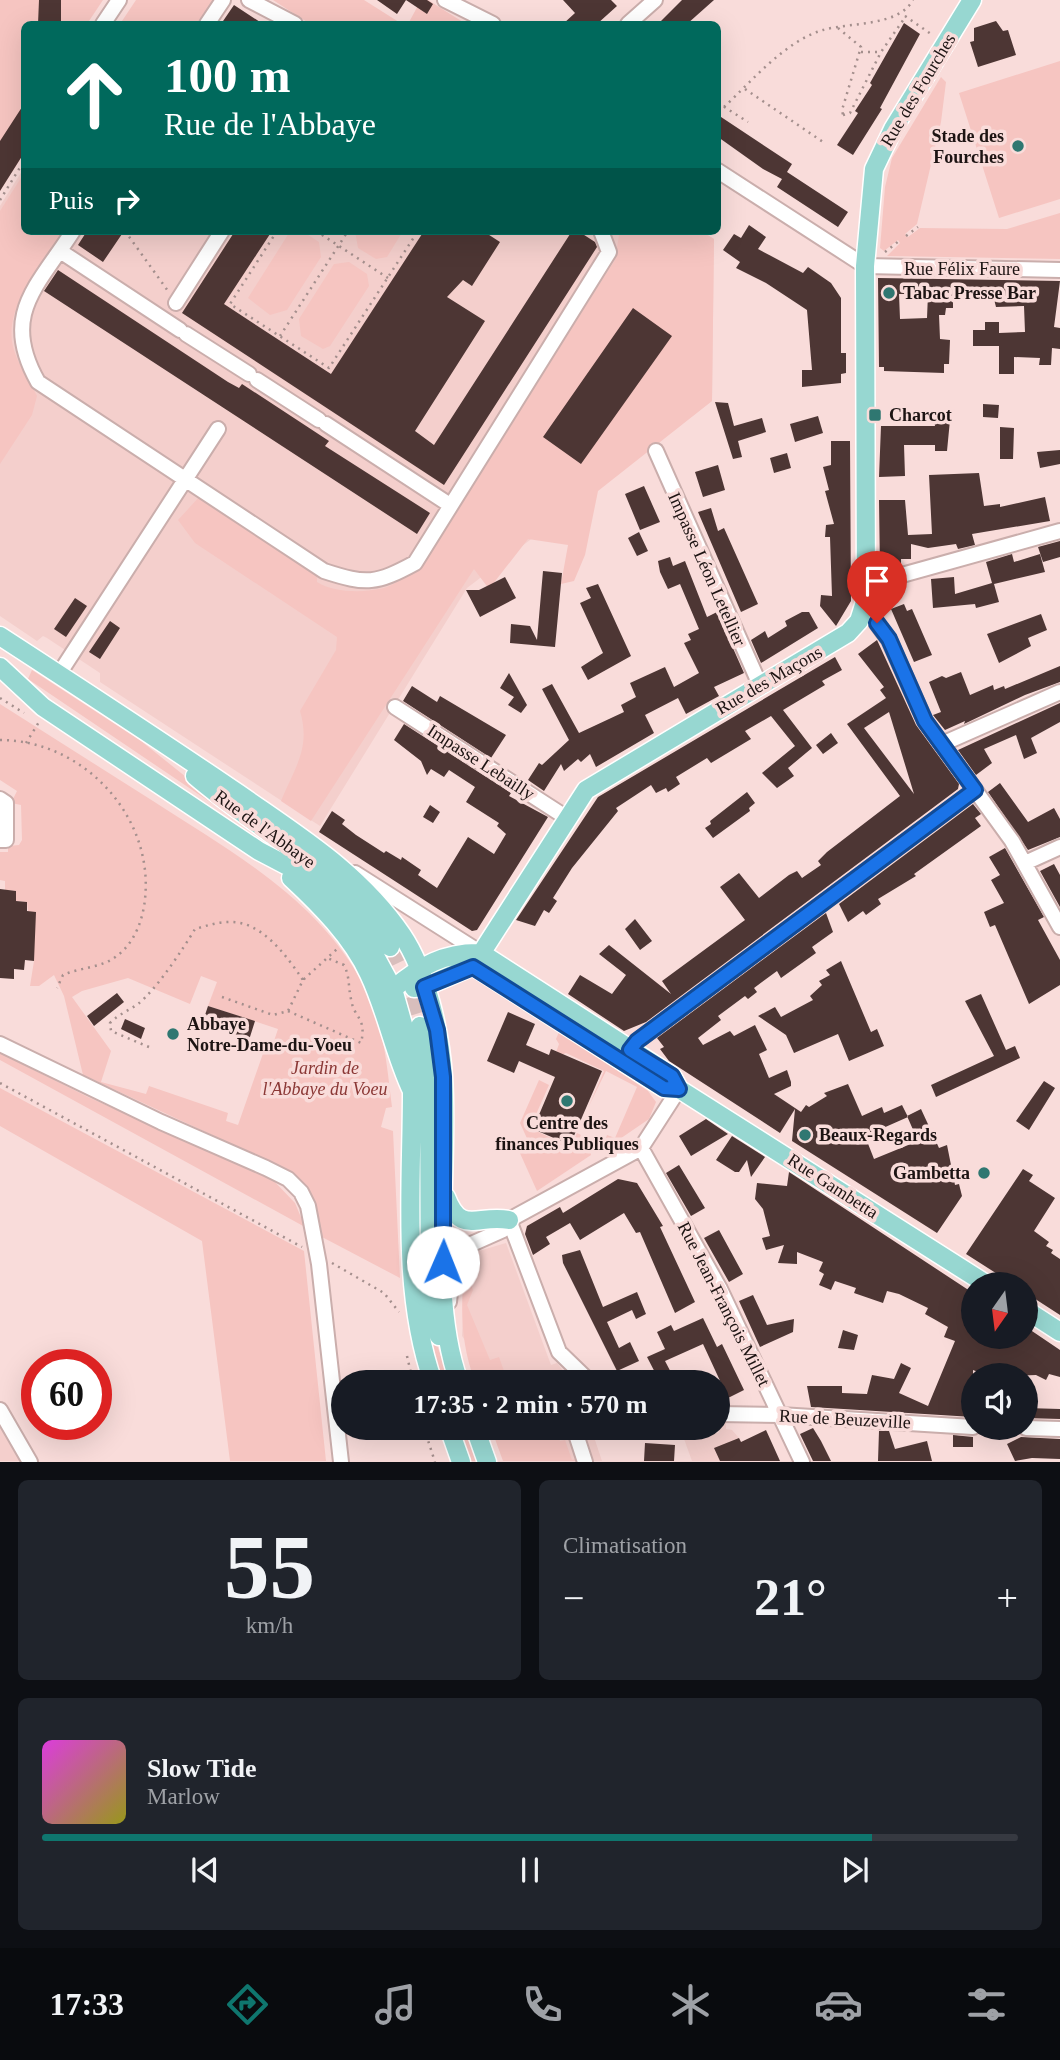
<!DOCTYPE html>
<html lang="fr">
<head>
<meta charset="utf-8">
<style>
	body { margin:0; font-family:Georgia,serif; background:#20242c; color:#f1f3f6; height:100vh; display:flex; flex-direction:column; font-size:26px; white-space:nowrap }
	* { box-sizing:border-box; margin:0 }
	p { font-size:23px; color:#9ea1a6 }
	.icon { flex:none; width:38px; height:38px; fill:none; stroke:currentColor; stroke-width:2; stroke-linecap:round; stroke-linejoin:round }
	.map { position:relative; height:1462px; overflow:hidden }
	.drawer { display:flex; flex-direction:column; gap:18px; padding:18px; background:#0d0f14; flex:1 }
	.drawer>* { flex:none }
	.banner { position:absolute; left:21px; top:21px; width:700px; height:214px; border-radius:10px; box-shadow:0 7px 28px #0002; background:#00695c; color:#fff; overflow:hidden }
	.needle { width:46px; rotate:194deg }
	.fabs { position:absolute; left:961px; top:1272px; display:grid; gap:14px }
	.fabs a { display:grid; place-items:center; width:77px; height:77px; border-radius:50%; background:#171b24; box-shadow:0 7px 28px #0002; font-size:35px }
	.speed { position:absolute; left:21px; top:1349px; display:flex; gap:14px; font-size:35px; font-weight:700; text-align:center }
	.speed>* { display:grid; place-content:center; width:91px; height:91px; border-radius:50%; background:#171b24; box-shadow:0 7px 28px #0002; line-height:1 }
	.speed .limit { border:10px solid #d22; background:#fff; color:#111 }
	.pin { position:absolute; display:grid; place-items:center; width:60px; height:60px; color:#fff; margin:-72px -30px; border-radius:50% 50% 50% 0; rotate:-45deg; box-shadow:0 0 7px #0007 }
	.pin .icon { rotate:45deg }
	.me { position:absolute; width:77px; margin:-38px; rotate:1deg; stroke-linejoin:round; filter:drop-shadow(0 0 5px #0008) }
	.turn { display:flex; align-items:center; gap:24px; height:147px; padding:0 28px; font-size:32px }
	.turn .icon { width:91px; height:91px; stroke-width:2.5 }
	.turn b { display:block; font-size:49px; line-height:60px }
	.then { display:flex; align-items:center; height:66px; padding:0 28px; background:#0003; gap:14px; font-size:26px }
	.big { font-size:52px; font-weight:800; line-height:1.1 }
	.drawer .card { flex:1; display:flex; flex-direction:column; justify-content:center; gap:10px; min-width:0; padding:0 24px; border-radius:10px; background:#20242c }
	.drawer .dial { align-items:center; gap:0 }
	.dial b { font-size:91px; line-height:1 }
	.song { display:flex; align-items:center; gap:21px }
	.cover { width:84px; height:84px; border-radius:10px; background:linear-gradient(135deg,hsl(300 70% 55%),hsl(60 70% 35%)) }
	.played { height:7px; border-radius:4px; background:linear-gradient(90deg,#0f766e 85%,#363941 85%) }
	.keys { display:flex; justify-content:space-around; direction:ltr }
	.heat { display:flex; justify-content:space-between; align-items:center; font-size:38px; direction:ltr }
	.drawer .tiles { flex:1; display:grid; gap:18px; grid-template-columns:1fr 1fr }
	.card:last-child { grid-column:span 2 }
	.trip { position:absolute; left:331px; top:1370px; width:399px; height:70px; border-radius:35px; background:#171b24; box-shadow:0 7px 28px #0002; font-weight:800; line-height:70px; text-align:center }
	.menu { display:flex; height:112px; justify-content:space-around; align-items:center; background:#090b0e; color:#9ea1a6 }
	.menu .icon { width:49px; height:49px }
	.menu .active { color:#0f766e }
	.menu b { font-size:32px; color:#f1f3f6 }
	.map>svg:first-child { display:block }
</style>
</head>
<body>
<div class="map">
<svg width="1060" height="1462" viewBox="0 0 1060 1462">
	<rect width="100%" height="100%" fill="#f9dcda"/>
	<path fill="#f4cfcc" d="M24 168V231H701L714 239 712 401 467 588 320 826 100 682V673L47 638 43 636 37 641 0 616V206Z
		M506 1243 551 1365 557 1363 572 1382H494L462 1336 466 1260 472 1253Z
		M723 1422H726V1429L732 1430 739 1438 749 1461H692L680 1428H690L699 1434 718 1433Z
		M0 1425 20 1455 22 1461H0Z
		M518 1428H591L602 1461H529Z"/>
	<path fill="#f6c5c1" fill-rule="evenodd" d="M0 0H103L87 24H24V153L0 191Z
		M136 0H217L201 24H120Z
		M273 0H364L402 24H310Z
		M421 0H428L466 24H408Z
		M1060 61V199L999 218 959 93Z
		M941 77 946 82 941 122 917 224 905 234 908 237 920 228 1007 229 1060 213V259L887 256 900 243 898 240 884 251 880 248 885 187 892 158Z
		M24 173V231H66C44 263 3 305 13 347 17 363 30 381 37 396L32 415 0 464V211Z
		M302 231 319 242 321 257 287 310 270 315 248 298 289 233Z
		M355 231H403L387 257 376 259 358 248Z
		M614 231H701L714 239 712 401 598 491 585 555 574 581 561 584 568 545 528 539 489 589 474 569 311 821 281 801C295 767 311 748 300 711L336 650 337 637 195 543 178 520 200 496 317 571V582C334 593 364 593 384 588 395 585 407 574 418 568L615 260 619 235Z
		M349 262 367 274 369 286 330 346 323 349 301 336 299 319 334 264Z
		M32 670 141 741 216 801 213 804 28 679Z
		M0 704C51 736 102 769 153 801 232 852 321 901 365 988 384 1024 387 1067 392 1107L386 1108 381 1127 393 1131 400 1278 322 1237 310 1195 283 1168 83 1075 64 996 54 975 39 986H30L34 961 27 902 16 901V891L5 890V881L0 880V852H8V846L19 845 22 840 21 805 11 803 17 791 0 780ZM201 976 217 982 208 1006 278 1029 272 1047 266 1045 238 1125 226 1121 228 1113 149 1086 146 1094 101 1082 111 1051 72 997 82 991 128 978 190 1004Z
		M559 1032 648 1091 656 1102 649 1119 611 1145 604 1143 607 1135 615 1138 637 1087 606 1071 588 1108 604 1071 566 1053 554 1058 559 1044 556 1039Z
		M0 1053 88 1097 273 1180 295 1203 305 1227 0 1060Z
		M539 1080 549 1085 530 1128 570 1147 577 1133 581 1135 578 1145 590 1151 591 1155 537 1191 519 1151 530 1145 520 1123Z
		M0 1088 304 1251 326 1461H230L202 1241 0 1126Z
		M464 1267 473 1290 467 1305 490 1360 499 1357 508 1382H475C460 1340 461 1311 464 1267Z
		M430 1325 450 1382H441L426 1330Z
		M458 1428H465L478 1461H469Z
		M491 1428H555L560 1441 565 1440 572 1460 578 1458 579 1461H503Z"/>
	<path fill="#4d3634" fill-rule="evenodd" d="M39 0H61V24H38Z
		M377 0H406L397 14Z
		M406 0H427L433 4 427 14Z
		M563 0H611L617 6 597 24H563L575 13Z
		M682 0H714L687 24H658Z
		M234 5 263 24H221Z
		M996 21 1003 31 1008 30 1016 55 978 67 970 42 974 41V28Z
		M904 23 920 34 880 108 882 109 853 155 837 145 858 113 855 111 872 85 870 83Z
		M24 104V153L0 191V141Z
		M718 115 792 164 787 172 848 212 838 227 777 187 782 179 763 169 718 137Z
		M749 225 766 237 758 249 803 273 808 267 831 283 841 298V353H846V373L841 374V383L802 387V370H812L807 310 766 283 736 268 740 262 723 250 734 234 741 238Z
		M87 231H124L103 262 78 245Z
		M235 231H272L224 304 331 374 424 231H483L500 242 472 286 463 280 447 297 485 321 415 431 434 445 572 231H578L595 242 597 247 444 485 182 313Z
		M58 270 228 382 239 388 242 384 329 441 325 446 430 513 417 534 44 291Z
		M878 278 1060 281 1054 327 1060 328V349L1052 348 1051 365H1039L1040 358 1014 357V374H999V346H973V330H985V322H999V333L1025 332 1024 306 996 307 993 295 968 293V296H953V308H946L945 315H939L940 339 950 340 949 364H944V373L884 371V367H879ZM899 294H928L927 318 900 319Z
		M633 308 672 336 581 464 543 437Z
		M715 402 728 403 734 426 762 418 766 432 738 441 742 457 733 459Z
		M983 404 999 405 998 418 983 417Z
		M818 416 823 433 795 442 790 424Z
		M934 420H950L947 451H935V445H904L905 476 879 477 881 426H935Z
		M1000 427 1014 428 1013 459H1000Z
		M831 441H850L851 601 836 626 820 606 821 595 832 596 830 537H825L826 525 834 524 825 491 829 490 823 467 831 465Z
		M1060 450V464L1040 468 1037 452Z
		M787 453 791 468 774 473 770 458Z
		M718 465 725 490 703 497 695 472Z
		M979 473 984 506 1000 504V507L1045 497 1050 521 972 534 975 545 958 549 956 544 928 548 911 544V559H901V565L880 571 879 500H905L908 535 932 534 929 475Z
		M644 486 660 522 640 530 625 494Z
		M711 508 718 531 724 528 758 604 741 612 698 512Z
		M639 532 648 551 637 556 628 538Z
		M1060 541V557L1043 562 1038 547Z
		M1012 554 1014 562 1040 554 1045 572 994 584 999 602 976 608 975 604 933 608 931 579 954 577 955 594 992 583 986 562Z
		M670 557 673 566 685 561 707 617 717 612 744 673 714 687 719 696 686 714 678 698 645 715 654 733 596 767 590 754 581 762 578 759 564 771 561 764 544 791 528 780 539 763 542 765 569 740 542 689 552 684 579 733 624 712 621 705 636 697 630 683 665 667 674 687 699 673 684 643 691 640 688 634 699 629 680 584 668 589 660 572 658 561Z
		M543 571 562 573 555 647 510 643 511 624 530 626 537 640Z
		M505 577 516 598 480 617 466 590H479Z
		M598 584 631 656 588 680 581 667 603 653 580 603 591 598 586 588Z
		M75 598 87 606 66 637 54 629Z
		M904 604 907 611 912 609 932 655 914 662 891 609Z
		M802 612H809L818 628 761 663 751 640 765 631 768 638 787 626 785 621Z
		M1041 614 1047 630 1028 638 1031 646 999 663 987 634Z
		M110 621 120 628 100 659 89 652Z
		M877 640 916 725 959 784 958 789 646 1022 624 1031 568 994 580 975 612 994 626 975 599 954 609 945 671 994 662 981 745 920 720 887 739 873 759 898 789 875 797 871 802 878 821 865 818 861 827 852 900 796 847 724 886 698 880 690 884 687 858 654ZM889 712 914 794 864 728Z
		M835 657 842 670 822 681 825 685 783 710 812 748 788 768 794 776 777 788 762 773 795 746 771 716 745 731 751 739 711 763 707 758 676 777 680 784 668 792 666 788 656 793 651 785 616 808 618 811 572 868 553 898 557 901 549 913 544 910 535 926 516 920 598 797Z
		M1060 666V682L1025 695 964 724 965 721 945 730 933 715 941 712 929 682 942 676 946 678 961 672 970 695 993 685 994 690 1004 686 1005 689Z
		M509 673 527 705 521 713 508 705 514 697 500 688Z
		M412 686 437 702 440 696 506 735 491 758 403 701Z
		M1060 703V722L1031 738 1037 753 1024 759 1016 735 984 749 992 763 976 775 958 750Z
		M404 724 511 793 509 796 548 817 477 930 472 931 319 832 332 811 345 820 342 824 356 835 384 853 386 851 401 860 402 857 421 870 418 875 437 888 468 837 494 854 506 834 497 826 499 823 466 802 475 787 449 770 444 777 431 769 427 775 421 761 394 740Z
		M831 733 838 743 823 754 816 745Z
		M1000 783 1028 822 1054 808 1060 819V837L1028 850 988 792Z
		M747 792 755 803 749 808 750 811 713 838 705 828 711 824 710 821Z
		M973 804 981 814 975 818 981 826 914 874 916 876 878 899 881 904 866 915 863 911 848 922 839 904Z
		M430 805 440 812 433 823 423 817Z
		M1005 848 1044 917 1038 920 1060 960V985L1029 1004 995 925 990 927 984 912 1004 903 991 880 1000 875 989 857Z
		M1054 864 1060 875V907L1040 871Z
		M0 889 16 891V901L27 902V911L36 912 34 961 25 960 24 970 14 969V979L0 978Z
		M826 913 833 932 812 947 816 953 781 978 777 971 754 988 757 992 748 999 745 996 718 1016 721 1020 698 1038 703 1045 730 1031 734 1036 755 1025 767 1050 759 1054 769 1078 787 1070 791 1082V1086L774 1094 801 1112 806 1105 809 1107 827 1096 824 1093 848 1084 862 1116 882 1107 884 1113 902 1105 908 1117 865 1136 874 1159 918 1141 907 1116 921 1109 939 1148 947 1145 955 1185 959 1184 962 1196 937 1233 792 1141 795 1109 780 1133 669 1061 660 1049 664 1047 657 1038Z
		M635 919 652 941 640 950 625 929Z
		M841 961 871 1032 877 1029 884 1046 849 1061 838 1034 794 1053 786 1035 758 1016 775 1007 781 1017 813 1000 810 996 822 985 819 981 830 975 826 970Z
		M117 993 124 1002 94 1026 87 1016Z
		M981 994 1006 1050 1015 1046 1020 1058 936 1097 931 1085 994 1056 965 1001Z
		M208 1006 255 1021 249 1040 202 1024Z
		M508 1012 535 1024 526 1045 549 1055 551 1049 602 1071 570 1145 533 1129 555 1077 519 1061 514 1073 487 1061Z
		M125 1019 145 1028 141 1039 121 1029Z
		M1044 1081 1055 1088 1029 1130 1016 1121Z
		M706 1119 728 1134 691 1156 679 1136Z
		M732 1136 765 1157 751 1177 747 1160 739 1172H735L716 1160Z
		M679 1165 705 1208 691 1216 666 1173Z
		M1023 1169 1033 1175 1029 1181 1055 1198 1034 1231 1049 1242 1046 1246 1053 1250 1051 1253 1060 1259V1315L1026 1293V1284H1013L966 1254Z
		M789 1172 973 1293V1337H1026V1327L1060 1350V1377L1049 1374 1046 1380 1036 1375 1010 1376 985 1368 983 1374 973 1370V1417L811 1407 807 1386H842V1393L867 1394 872 1375 894 1379 901 1363 911 1368 899 1393 928 1406 955 1341 944 1337 948 1327 925 1314 928 1308 899 1294 887 1291 883 1303 854 1293 856 1288 835 1281 831 1290 819 1285 824 1274 819 1271 823 1262 797 1252V1264L778 1263 784 1245 766 1250 762 1238 770 1236 763 1209 755 1199 757 1183 787 1186Z
		M618 1179 637 1183 663 1226 660 1227 695 1302 675 1313 640 1232 636 1233 624 1213 580 1240 570 1223 546 1237 550 1244 533 1255 525 1234 527 1226 560 1207 563 1213Z
		M719 1230 743 1274 729 1282 704 1238Z
		M580 1250 603 1307 637 1292 646 1314 636 1319 632 1310 607 1322 619 1348 630 1342 639 1361 617 1371 563 1263 562 1255Z
		M753 1295 767 1325 794 1319 793 1332 760 1347 739 1301Z
		M703 1318 717 1347 722 1344 744 1390 728 1398 703 1344 665 1361 676 1382H660L647 1357 665 1349 657 1332 671 1325 674 1331Z
		M843 1330 858 1335 854 1350 838 1348Z
		M1026 1408 1060 1409V1419L1026 1418Z
		M813 1428 821 1441 831 1461H813L800 1434Z
		M766 1430 780 1461H720L714 1448 739 1438 741 1442Z
		M879 1431H889L895 1449 927 1441 932 1461H878Z
		M953 1435 973 1437V1447H953Z
		M1021 1437 1060 1439V1459L1032 1458 1015 1461 1007 1444Z
		M645 1443 675 1445 674 1461H644Z"/>
	<g fill="none" stroke-linecap="round" stroke-linejoin="round">
		<path stroke="#d8bebc" stroke-width="18" stroke-dasharray="18 9" stroke-linecap="butt" d="M390 947 404 976 420 1026"/>
		<defs>
			<path id="minor" d="M249 0 295 24
				M445 0 493 24
				M103 24 119 0
				M207 24 223 0
				M628 24 655 0
				M718 171 865 266 1060 270
				M73 231C37 287 0 315 38 382L324 571C367 585 376 584 415 563L609 252 601 231
				M60 251 180 330
				M176 303 222 231
				M186 334 249 374
				M257 380 319 420
				M326 424 450 505
				M656 451 760 685
				M866 585 1060 531
				M863 612 872 617 889 640 925 721 1012 841 1060 927
				M59 674 218 429
				M395 707 567 818
				M942 744 1060 692
				M0 799 6 803V840H0
				M1025 863 1060 847
				M355 873 481 953
				M0 1044 161 1122 266 1168 288 1179 301 1192 308 1206 319 1264 341 1462
				M630 1050 637 1041 975 790
				M641 1148 720 1289 802 1462
				M509 1220 559 1352 590 1382
				M449 1302 454 1255 458 1250 503 1230 509 1220 641 1148 679 1089
				M0 1410 30 1462
				M718 1414 780 1415 973 1427
				M574 1428 585 1462
				M988 1428H1006
				M1026 1428 1060 1429"/>
			<path id="major" d="M0 636C80 688 160 740 239 794 299 836 360 873 402 935 427 972 440 1033 443 1076 450 1172 427 1292 459 1382
				M0 667 43 707 259 851 301 873 336 903 362 932 393 989 408 1042 412 1091
				M195 776C261 833 343 871 390 947
				M291 878C320 905 352 937 369 974 387 1012 394 1053 412 1091 412 1187 401 1291 433 1382
				M473 966 586 790 848 633 859 621 866 599 865 266 874 169 893 129 972 0
				M473 966 664 1088 679 1089 986 1284
				M414 988 424 987 473 966
				M393 989C420 966 445 952 481 953L672 1076 679 1089
				M420 1026 429 1083 430 1300 439 1336
				M446 1197C461 1236 477 1214 509 1220
				M1026 1310 1060 1332
				M449 1428 461 1462
				M475 1428 487 1462"/>
		</defs>
		<use href="#minor" stroke="#caaeac" stroke-width="18"/>
		<use href="#major" stroke="#fff" stroke-width="21"/>
		<path stroke="#a48f8d" stroke-width="2.5" stroke-dasharray="2 5" stroke-linecap="butt" d="M905 16 931 34
			M838 28 861 47 842 110 843 115
			M861 52H881
			M745 89 826 144
			M718 103 748 122
			M724 107C752 81 785 41 823 30 850 22 898 27 913 0
			M843 115 850 113 881 52 906 16
			M0 200 24 161
			M125 231 168 291
			M277 231 230 304 329 368 418 231
			M316 231 388 278
			M906 236 918 227
			M885 252 899 241
			M280 336 348 231
			M0 698 24 713
			M0 740C83 740 154 816 145 899 143 919 135 942 118 955 103 968 81 967 63 975L57 988
			M26 743 39 722
			M222 997 273 1015 288 1011 303 980 337 949
			M288 1011 361 1043C367 1017 354 1019 351 999 348 986 350 977 344 965L327 958
			M149 1047 111 1031 110 1023C119 1014 128 1011 138 1004 156 990 183 949 195 929 206 926 217 922 228 922 261 920 286 955 303 980
			M0 1083 302 1247
			M332 1263 384 1293 399 1312
			M407 1356 413 1382
			M424 1428 435 1462"/>
		<use href="#minor" stroke="#fff" stroke-width="14"/>
		<use href="#major" stroke="#97d7d1" stroke-width="18"/>
	</g>
	<g fill="none" stroke-linecap="round" stroke-linejoin="round">
		<defs>
			<path id="route" d="M443 1262V1077L437 1030 424 987 473 967 664 1088 679 1089 672 1076 630 1050 637 1041 975 790 925 721 889 639 877 623"/>
		</defs>
		<use href="#route" stroke="#114b97" stroke-width="18"/>
		<use href="#route" stroke="#1a73e8" stroke-width="12"/>
	</g>
	<g fill="#2f7771" stroke="#f9dcda" stroke-width="2.5">
		<circle cx="1018" cy="146" r="7"/>
		<circle cx="889" cy="293" r="7"/>
		<rect x="868" y="408" width="14" height="14" rx="3.5"/>
		<circle cx="173" cy="1034" r="7"/>
		<circle cx="567" cy="1101" r="7"/>
		<circle cx="805" cy="1135" r="7"/>
		<circle cx="984" cy="1173" r="7"/>
	</g>
	<g text-anchor="middle" stroke-width="7" stroke-linejoin="round" paint-order="stroke">
		<g font-size="18" fill="#1d1413" stroke="#f9dcda">
			<text transform="translate(918 90) rotate(-59)" y="6">Rue des Fourches</text>
			<text x="962" y="275">Rue Félix Faure</text>
			<text transform="translate(707 569) rotate(66)" y="6">Impasse Léon Letellier</text>
			<text transform="translate(769 680) rotate(-30)" y="6">Rue des Maçons</text>
			<text transform="translate(481 762) rotate(33)" y="6">Impasse Lebailly</text>
			<text transform="translate(265 829) rotate(36)" y="6">Rue de l'Abbaye</text>
			<text transform="translate(833 1186) rotate(33)" y="6">Rue Gambetta</text>
			<text transform="translate(724 1304) rotate(63)" y="6">Rue Jean-François Millet</text>
			<text transform="translate(845 1419) rotate(3)" y="6">Rue de Beuzeville</text>
		</g>
		<g font-size="18" font-weight="bold" fill="#1d1413" stroke="#f9dcda" text-anchor="start">
			<text x="1004" y="142" text-anchor="end">Stade des<tspan x="1004" dy="21">Fourches</tspan></text>
			<text x="903" y="299">Tabac Presse Bar</text>
			<text x="889" y="421">Charcot</text>
			<text x="187" y="1030">Abbaye<tspan x="187" dy="21">Notre-Dame-du-Voeu</tspan></text>
			<text x="567" y="1129" text-anchor="middle">Centre des<tspan x="567" dy="21">finances Publiques</tspan></text>
			<text x="819" y="1141">Beaux-Regards</text>
			<text x="970" y="1179" text-anchor="end">Gambetta</text>
		</g>
		<g font-size="18" font-style="italic" fill="#8b3836" stroke="#f9dcda">
			<text x="325" y="1074">Jardin de<tspan x="325" dy="21">l'Abbaye du Voeu</tspan></text>
		</g>
	</g>
</svg>
<div class="fabs">
<a><svg class="needle" viewBox="-14 -14 28 28"><path d="M0-13l5 13h-10z" fill="#e53935"/><path d="M0 13l5-13h-10z" fill="#9ea1a6"/></svg></a>
<a><svg class="icon" aria-label="sound" viewBox="0 0 24 24"><path d="M4 9h4l5-4v14l-5-4H4zM17 9q2 3 0 6"/></svg></a>
</div>
<div class="speed"><div class="limit">60</div></div>
<div class="pin" style="left:877px;top:623px;background:#d93025"><svg class="icon" aria-label="arrive" viewBox="0 0 24 24"><path d="M6 21V4h12l-3 4 3 4H6"/></svg></div>
<svg class="me" style="left:443px;top:1262px" viewBox="-20 -20 40 40"><circle r="19" fill="#fff"/><path d="M0-13L10 11 0 6-10 11z" fill="#1a73e8"/></svg>
<div class="trip">17:35 · 2 min · 570 m</div>
<div class="banner">
<div class="turn"><svg class="icon" aria-label="ahead" viewBox="0 0 24 24"><path d="M12 20V5M6 11l6-6 6 6"/></svg><div><b>100 m</b>Rue de l'Abbaye</div></div>
<div class="then">Puis<svg class="icon" aria-label="right" viewBox="0 0 24 24"><path d="M7 20v-9h11M14 6l5 5-5 5"/></svg></div>
</div>
</div>
<section class="drawer">
<div class="tiles">
<div class="card dial"><b>55</b><p>km/h</p></div>
<div class="card"><p>Climatisation</p>
<div class="heat"><a>−</a><b class="big">21°</b><a>+</a></div>
</div>
<div class="card">
<div class="song"><i class="cover"></i><div><b>Slow Tide</b><p>Marlow</p></div></div>
<div class="played"></div>
<div class="keys"><svg class="icon" aria-label="previous" viewBox="0 0 24 24"><path d="M18 5L8 12l10 7zM5 5v14"/></svg><svg class="icon" aria-label="pause" viewBox="0 0 24 24"><path d="M8 5v14M16 5v14"/></svg><svg class="icon" aria-label="next" viewBox="0 0 24 24"><path d="M6 5l10 7-10 7zM19 5v14"/></svg></div>
</div>
</div>
</section>
<nav class="menu">
<b>17:33</b>
<svg class="icon active" aria-label="directions" viewBox="0 0 24 24"><path d="M12 3l9 9-9 9-9-9zM9 14v-3h6M13 9l2 2-2 2"/></svg>
<svg class="icon" aria-label="music" viewBox="0 0 24 24"><path d="M9 18V5l10-2v13"/><circle cx="6" cy="18" r="3"/><circle cx="16" cy="16" r="3"/></svg>
<svg class="icon" aria-label="phone" viewBox="0 0 24 24"><path d="M5 4h4l2 5-3 2q2 4 5 5l2-3 5 2v4C11 20 4 13 5 4z"/></svg>
<svg class="icon" aria-label="climate" viewBox="0 0 24 24"><path d="M12 3v18M4 7l16 10M4 17L20 7"/></svg>
<svg class="icon" aria-label="car" viewBox="0 0 24 24"><path d="M5 17H2v-5l4-1 3-4h7l3 4 3 1v5h-3M9 17h6M6 11h13"/><circle cx="7" cy="17" r="2"/><circle cx="17" cy="17" r="2"/></svg>
<svg class="icon" aria-label="filters" viewBox="0 0 24 24"><path d="M4 7h16M4 17h16"/><circle cx="9" cy="7" r="2"/><circle cx="15" cy="17" r="2"/></svg>
</nav>
</body>
</html>
